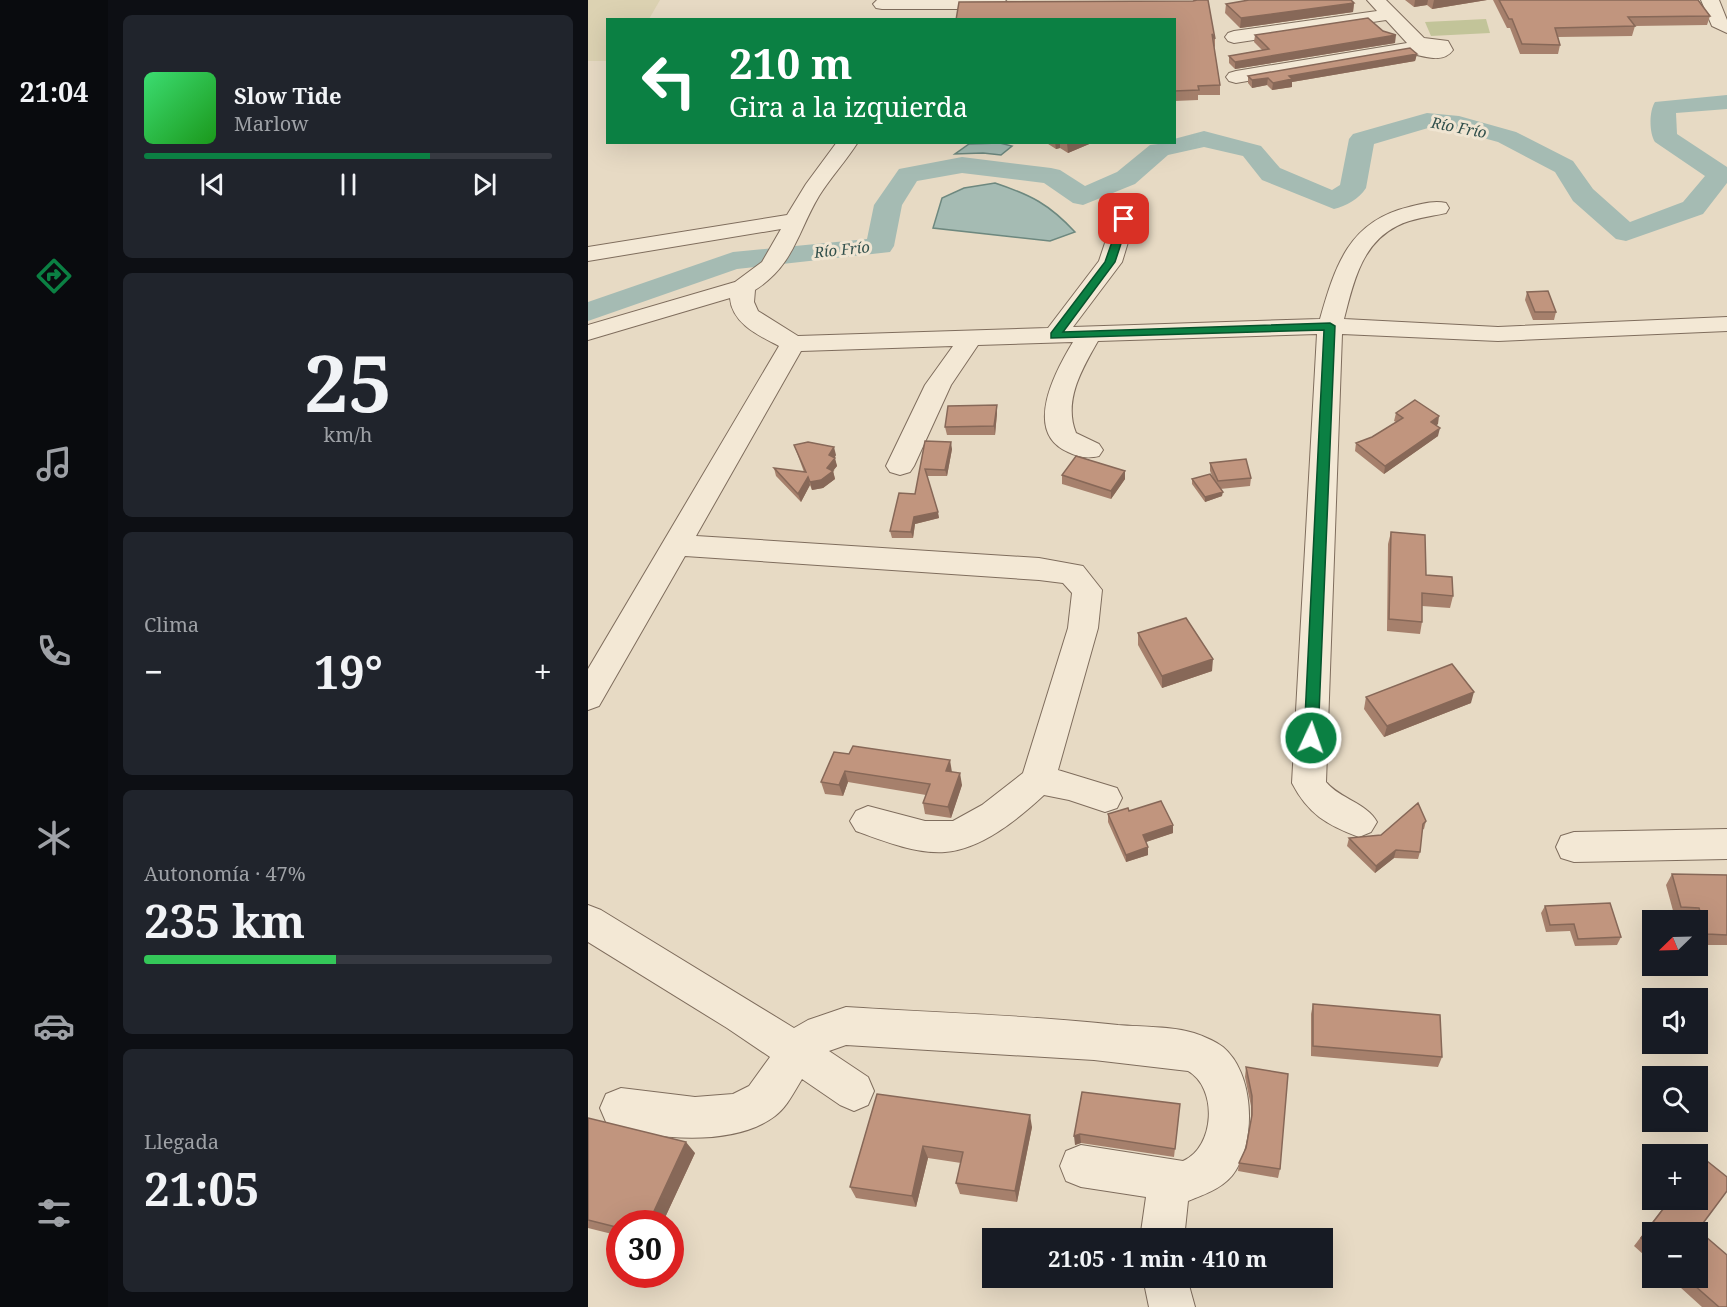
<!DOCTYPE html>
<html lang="es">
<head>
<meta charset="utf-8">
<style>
	body { margin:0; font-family:"Noto Serif",serif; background:#20242c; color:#f1f3f6; height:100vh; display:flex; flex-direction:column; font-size:22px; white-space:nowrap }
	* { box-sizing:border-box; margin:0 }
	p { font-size:20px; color:#9ea1a6 }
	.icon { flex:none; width:33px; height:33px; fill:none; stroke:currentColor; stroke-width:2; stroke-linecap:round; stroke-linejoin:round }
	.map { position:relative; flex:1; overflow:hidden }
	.details { display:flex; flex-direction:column; gap:15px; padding:15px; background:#0d0f14; width:480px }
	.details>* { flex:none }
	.banner { position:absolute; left:18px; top:18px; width:570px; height:126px; border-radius:0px; box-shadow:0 6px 24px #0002; background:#0b8043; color:#fff; overflow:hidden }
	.needle { width:39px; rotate:247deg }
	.tools { position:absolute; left:1054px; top:910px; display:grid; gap:12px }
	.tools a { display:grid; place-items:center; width:66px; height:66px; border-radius:0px; background:#171b24; box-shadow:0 6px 24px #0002; font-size:30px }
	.speed { position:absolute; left:18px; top:1210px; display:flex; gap:12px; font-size:30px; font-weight:700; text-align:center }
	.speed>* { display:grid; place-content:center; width:78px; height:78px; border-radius:50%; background:#171b24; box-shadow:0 6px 24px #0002; line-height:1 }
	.speed .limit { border:9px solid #d22; background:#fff; color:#111 }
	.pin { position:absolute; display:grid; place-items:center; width:51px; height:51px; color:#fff; margin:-26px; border-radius:12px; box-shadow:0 3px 9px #0006 }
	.me { position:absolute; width:66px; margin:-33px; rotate:3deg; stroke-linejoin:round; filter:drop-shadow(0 0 4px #0008) }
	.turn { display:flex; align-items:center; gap:21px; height:126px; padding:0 24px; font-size:27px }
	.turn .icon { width:78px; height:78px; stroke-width:2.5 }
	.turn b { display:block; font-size:42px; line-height:51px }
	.big { font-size:45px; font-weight:700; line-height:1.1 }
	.details .card { flex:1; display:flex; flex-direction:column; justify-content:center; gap:9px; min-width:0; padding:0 21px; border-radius:9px; background:#20242c }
	.details .dial { align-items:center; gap:0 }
	.dial b { font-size:78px; line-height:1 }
	.song { display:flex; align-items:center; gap:18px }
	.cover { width:72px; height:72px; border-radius:9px; background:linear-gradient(135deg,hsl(140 70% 55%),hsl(120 70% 35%)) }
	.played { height:6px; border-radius:3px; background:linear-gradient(90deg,#0b8043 70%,#363941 70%) }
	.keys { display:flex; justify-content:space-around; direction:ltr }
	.heat { display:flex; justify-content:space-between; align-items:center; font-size:33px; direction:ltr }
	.charge { height:9px; border-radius:4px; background:linear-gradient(90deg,#34c759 47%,#363941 0) }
	.trip { position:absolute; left:394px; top:1228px; width:351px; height:60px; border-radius:0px; background:#171b24; box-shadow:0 6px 24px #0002; font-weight:700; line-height:60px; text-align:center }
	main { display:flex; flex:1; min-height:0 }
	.dock { display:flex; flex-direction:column; width:108px; justify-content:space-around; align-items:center; background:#090b0e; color:#9ea1a6 }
	.dock .icon { width:42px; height:42px }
	.dock .selected { color:#0b8043 }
	.dock b { font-size:27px; color:#f1f3f6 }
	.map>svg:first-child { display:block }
</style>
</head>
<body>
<main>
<nav class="dock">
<b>21:04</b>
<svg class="icon selected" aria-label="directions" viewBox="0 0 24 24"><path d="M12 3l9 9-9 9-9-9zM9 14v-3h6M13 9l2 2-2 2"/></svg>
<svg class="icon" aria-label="music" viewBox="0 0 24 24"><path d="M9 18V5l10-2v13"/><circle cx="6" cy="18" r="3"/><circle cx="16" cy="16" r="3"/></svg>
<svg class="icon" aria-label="phone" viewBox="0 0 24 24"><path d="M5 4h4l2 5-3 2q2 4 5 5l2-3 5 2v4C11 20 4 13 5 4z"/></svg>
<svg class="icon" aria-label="climate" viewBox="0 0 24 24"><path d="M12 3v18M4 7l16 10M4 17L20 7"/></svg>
<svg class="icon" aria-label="car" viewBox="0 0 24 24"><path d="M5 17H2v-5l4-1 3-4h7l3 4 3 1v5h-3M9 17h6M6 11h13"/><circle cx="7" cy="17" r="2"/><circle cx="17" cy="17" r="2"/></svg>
<svg class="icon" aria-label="filters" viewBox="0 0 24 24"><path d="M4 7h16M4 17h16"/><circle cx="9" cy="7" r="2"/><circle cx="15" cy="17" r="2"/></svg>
</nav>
<section class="details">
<div class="card">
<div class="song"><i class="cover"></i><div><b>Slow Tide</b><p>Marlow</p></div></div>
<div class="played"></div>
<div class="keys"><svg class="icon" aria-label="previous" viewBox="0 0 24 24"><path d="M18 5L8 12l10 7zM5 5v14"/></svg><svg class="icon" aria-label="pause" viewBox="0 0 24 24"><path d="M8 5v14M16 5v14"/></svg><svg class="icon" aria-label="next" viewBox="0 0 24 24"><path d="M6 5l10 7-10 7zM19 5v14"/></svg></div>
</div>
<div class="card dial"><b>25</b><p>km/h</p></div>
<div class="card"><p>Clima</p>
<div class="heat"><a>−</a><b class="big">19°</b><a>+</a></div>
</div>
<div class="card"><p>Autonomía · 47%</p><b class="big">235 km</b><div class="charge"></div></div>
<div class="card"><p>Llegada</p><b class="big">21:05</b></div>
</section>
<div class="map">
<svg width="1139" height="1307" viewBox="0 0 1139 1307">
	<rect width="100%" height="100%" fill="#e7dac4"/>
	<path fill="#dcd2b2" d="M0 0H72L61 19 20 20 19 61H0Z"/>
	<path fill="#c2c499" d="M898 19 902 33 843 36 837 22Z"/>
	<path fill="#a5bbb3" stroke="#6d887f" stroke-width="1.5" d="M412 143 424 146 413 155 395 153 367 154 381 144Z
		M407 183C443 195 461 204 487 232L462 241 345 228 354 198 376 188Z"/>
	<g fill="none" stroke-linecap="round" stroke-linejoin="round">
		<path fill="#a5bbb3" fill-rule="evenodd" d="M1139 95V109L1088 113 1089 134 1139 167V183L1115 214 1038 241 1028 239 985 201 967 172 910 142 870 131 840 128 786 144 778 188C771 199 758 206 746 209L674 180 655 156 616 147 580 155 547 184 495 205 485 203 456 183 374 173 329 181 314 205 306 246 302 252 149 269 0 321V302L145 252 279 239 286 205 311 169 374 157 463 168 472 170 497 186 529 172 562 145 586 142V139L616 131 673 146 692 168 744 190 752 185 761 139 765 134 839 113 871 116 928 132 985 161 1005 189 1042 222 1095 202 1117 176 1067 142C1061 133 1061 111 1067 102Z"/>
		<defs>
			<path id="minor" d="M289 0H417L421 4 418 8 412 9H294L288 8 285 4Z
				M779 0H798L836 38 860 41 865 50C856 62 842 58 829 55L828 52 648 83 641 81 638 77 641 73 648 71 819 43 798 20 646 43 640 41 637 37 640 33 646 31 789 11Z
				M1113 0H1131L1139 20V33L1124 26Z
				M249 142H270C258 161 243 177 231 196 209 233 206 265 167 290L166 302 170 311 210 336 460 328 511 261 525 219 528 214 536 212 544 214 547 219 534 262 485 327 732 319C747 266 761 221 821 207 833 204 846 200 858 203L861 208 858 213C841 217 824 218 809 226 773 244 765 284 756 319L910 327 1139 317V331L910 341 754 334 738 782C752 799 779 803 789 822L783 832 771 837C739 825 720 814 704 783L729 334 510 341C494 369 475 401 488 433L511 444 515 450 511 456C499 459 490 457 480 452 434 432 468 370 485 342L390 345 363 385 326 466 322 472 312 475 302 472 298 466 337 385 365 346 213 351 108 536 451 558 495 566 514 590 510 628 470 770 529 788 534 798 529 808 517 812 481 800 456 795C430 819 394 849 357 852 328 854 295 841 268 831L262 821 268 811 280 806 337 821H365L394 805 435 773 480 628 484 593 475 583 451 580 97 556 11 706 0 710V669L191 346C172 336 144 324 142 298L0 340V325L147 282 174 262 193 229 0 261V247L199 215 218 184Z
				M1139 829V859L986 862 973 858 968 847 973 836 986 832Z
				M0 905 13 910 206 1028 220 1020 258 1007C348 1013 440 1015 530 1025 554 1027 583 1026 606 1033 615 1036 627 1041 635 1047 666 1073 668 1137 648 1170 638 1187 618 1194 600 1201L596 1239H552L558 1197 493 1187 478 1181 472 1166 478 1151 493 1145 595 1161C627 1147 630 1088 600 1071L506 1060 258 1045 241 1051 280 1077 286 1091 280 1105 266 1111 252 1105 214 1079C206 1092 199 1107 187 1116 146 1147 63 1141 18 1122L12 1108 18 1094 33 1088 107 1097 145 1094 161 1086 182 1057 139 1028 0 942Z
				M555 1278H599L607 1307H561Z"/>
		</defs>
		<use href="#minor" stroke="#7f6d5d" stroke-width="2"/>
		<use href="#minor" fill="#f3e8d5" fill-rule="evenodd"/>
	</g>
	<path fill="#a6806c" d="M817 0H899L844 9 839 5 826 7Z
		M905 0H1110L1122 16 1119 25 1047 26 1044 36 970 37 972 45 970 54H932L922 28H919Z
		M605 1 627 39V48L626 46 632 85V95H610V100L586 101V20Z
		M766 3 765 12 652 28 637 13 638 4Z
		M667 35 807 43 647 69 641 63V56L674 50 666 42Z
		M829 54 827 61 704 82V87L684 90 679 85 664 88 660 83V76Z
		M457 142H506L480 153 472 148 468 149Z
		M939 292 968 312 966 320H945L937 300Z
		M409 405V413L407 435H359L357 427Z
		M808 413 850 424 848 425 850 436 796 474 767 451 768 443 784 437 808 422 806 421Z
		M337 441 364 449 359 476H339L351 518 327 524 325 538H304L302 531 327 494Z
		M206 445 248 455 246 457 249 466 245 471 247 479 235 488 224 490 222 485 213 502 188 476 186 468 216 472Z
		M622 463 663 478 662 486 632 489 634 496 617 502 604 484V479L625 478 622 471Z
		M537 471V479L523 499 474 484V475Z
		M803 532 838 575 865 596 862 608 834 606V622L832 634 799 631 800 544Z
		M550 633 624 671 574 688 550 645Z
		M778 697 883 703 796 737 776 709Z
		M246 752 364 772 374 785 363 818 337 814 335 803 338 795 260 782 255 796 237 794 233 782Z
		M520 814 585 833 558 842 560 855 538 862 520 822Z
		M838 821 836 829 834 830 832 852 830 859 806 858 787 873 759 846 761 838 793 835Z
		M1084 874 1139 875V945H1112L1110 939V921H1105L1104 919 1087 918 1078 885Z
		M957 906 1033 937 1029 945 987 946 982 931 958 932 953 913Z
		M725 1004 854 1057 850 1067 723 1056V1014Z
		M658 1067 692 1169 690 1178 650 1171 651 1163 658 1148 663 1122V1106L657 1077Z
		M494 1092 591 1114 586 1157 493 1143 487 1145Z
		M289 1094 444 1127 429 1202 372 1194 368 1183 373 1163 340 1158 328 1207 268 1198 262 1187Z
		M0 1118 107 1153 74 1224H32V1236L0 1228Z
		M1114 1157 1110 1230 1139 1307H1114L1082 1278H1110L1065 1233V1263L1046 1246 1081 1200H1110V1162Z"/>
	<path fill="#876858" d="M827 0H840L839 5 826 7Z
		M846 0H899L844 9Z
		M766 3 765 12 652 28 653 18Z
		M808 35 807 43 647 69V62Z
		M829 54 827 61 704 82V87L684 90 685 83 701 76Z
		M680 78 679 85 664 88V80Z
		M467 142H472V148L468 149Z
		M506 142 480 153 479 143Z
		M409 405V413L407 435 406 426Z
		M851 416 850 424 841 431 843 422Z
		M852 428 850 436 796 474 797 466Z
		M363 442 364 449 359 476 357 470Z
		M246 447 248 455 245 461 247 458 249 466 244 472 245 471 247 479 235 488 224 490 222 482 239 468 241 455Z
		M537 471V479L523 499V491Z
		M220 477 222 485 213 502 210 494Z
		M635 492 634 496 617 502V497Z
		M350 512 351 518 327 524 325 538 323 532 326 517Z
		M625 659 624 671 574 688V676Z
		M886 692 883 703 796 737 799 726Z
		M362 760 364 772 358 771Z
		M257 771 260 782 255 796 251 785Z
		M372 773 374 785 363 818 360 807Z
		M585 825V833L555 843V835Z
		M560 847V855L538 862V855Z
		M808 850 806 858 787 873 788 866Z
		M442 1115 444 1127 429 1202 427 1191Z
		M492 1134 493 1143 487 1145 486 1136Z
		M98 1142 107 1153 74 1224H60Z
		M335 1146 340 1158 328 1207 324 1196Z"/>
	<path fill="#c1957e" stroke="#876858" stroke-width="1.5" d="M609 0H620L627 39 624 34 632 85 610 86 611 90 586 91V20H368L371 2 605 1Z
		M661 0H763L766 3 653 18 638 4Z
		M911 0H1110L1122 16 1040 17 1047 26 967 28 972 45 934 44 924 19H921Z
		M780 18 795 31 808 35 647 62 641 56 681 49 667 35Z
		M822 48 829 54 701 76 704 79 685 83 680 78 664 80 660 76Z
		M960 291 968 312H947L939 292Z
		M827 400 851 416 843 422 852 428 797 466 768 443 784 437 815 418 808 413Z
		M409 405 406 426 357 427 360 406Z
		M337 441 363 442 357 470 337 469 350 512 326 517 323 532 302 531 311 493 327 494Z
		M220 442 246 447 241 455 247 458 239 468 245 471 233 480 222 482 220 477 210 494 186 468 218 472 206 445Z
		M488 456 537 471 523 491 474 475Z
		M658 459 663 478 630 481 622 463Z
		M622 474 635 492 617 497 604 479Z
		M803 532 837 535 838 575 864 577 865 596 834 593V622L801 619Z
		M598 618 625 659 574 676 550 633Z
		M864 664 886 692 799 726 778 697Z
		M265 746 362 760 358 771 372 773 360 807 335 803 342 784 257 771 251 785 233 782 246 752 261 754Z
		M573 801 585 825 555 835 560 847 538 855 520 814 540 808 541 811Z
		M830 803 838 821 835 824 832 852 808 850 788 866 761 838 793 835Z
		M1084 874 1139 875V935L1119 934 1111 908 1093 907Z
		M1022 903 1033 937 990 939 986 924 962 925 957 906Z
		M725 1004 852 1015 854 1057 725 1046Z
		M658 1067 700 1074 692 1169 651 1163 658 1148 664 1115V1096Z
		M494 1092 592 1104 587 1149 492 1134 486 1136Z
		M289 1094 442 1115 427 1191 368 1183 375 1152 335 1146 324 1196 262 1187Z
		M0 1118 98 1142 60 1224H32V1228L0 1220Z
		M1114 1157 1139 1177V1191L1110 1230 1139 1255V1307H1131L1098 1278H1110V1233H1065V1249L1053 1238 1082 1200H1110V1162Z"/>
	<path fill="#0b8043" stroke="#07532c" stroke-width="1.5" d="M536 216 541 219 527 262 475 332 742 323 747 326 730 738 728 742H718L716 738 736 330 463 338V333L517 262 532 219Z"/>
	<g text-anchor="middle" stroke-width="6" stroke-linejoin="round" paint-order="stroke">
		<g font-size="15" font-style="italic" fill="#304f4b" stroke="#f0e5d2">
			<text transform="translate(871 128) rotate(11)" y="5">Río Frío</text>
			<text transform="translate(254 250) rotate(-6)" y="5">Río Frío</text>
		</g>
	</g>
</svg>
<div class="tools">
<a><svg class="needle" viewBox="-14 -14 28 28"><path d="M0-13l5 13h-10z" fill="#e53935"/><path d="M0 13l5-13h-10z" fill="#9ea1a6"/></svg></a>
<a><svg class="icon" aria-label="sound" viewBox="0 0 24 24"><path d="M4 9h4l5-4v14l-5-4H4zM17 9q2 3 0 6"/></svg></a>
<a><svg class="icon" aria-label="search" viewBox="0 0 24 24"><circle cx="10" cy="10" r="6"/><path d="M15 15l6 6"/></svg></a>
<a>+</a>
<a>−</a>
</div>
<div class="speed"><div class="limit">30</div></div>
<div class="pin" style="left:536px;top:219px;background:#d93025"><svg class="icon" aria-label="arrive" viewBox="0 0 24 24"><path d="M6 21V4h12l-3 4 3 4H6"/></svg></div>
<svg class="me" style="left:723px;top:738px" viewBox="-20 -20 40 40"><circle r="17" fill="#0b8043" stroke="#fff" stroke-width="3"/><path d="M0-11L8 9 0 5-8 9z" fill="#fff"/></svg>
<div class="trip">21:05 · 1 min · 410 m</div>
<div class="banner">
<div class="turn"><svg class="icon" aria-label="left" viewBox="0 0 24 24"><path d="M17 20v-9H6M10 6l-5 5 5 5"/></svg><div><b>210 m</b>Gira a la izquierda</div></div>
</div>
</div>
</main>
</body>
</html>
